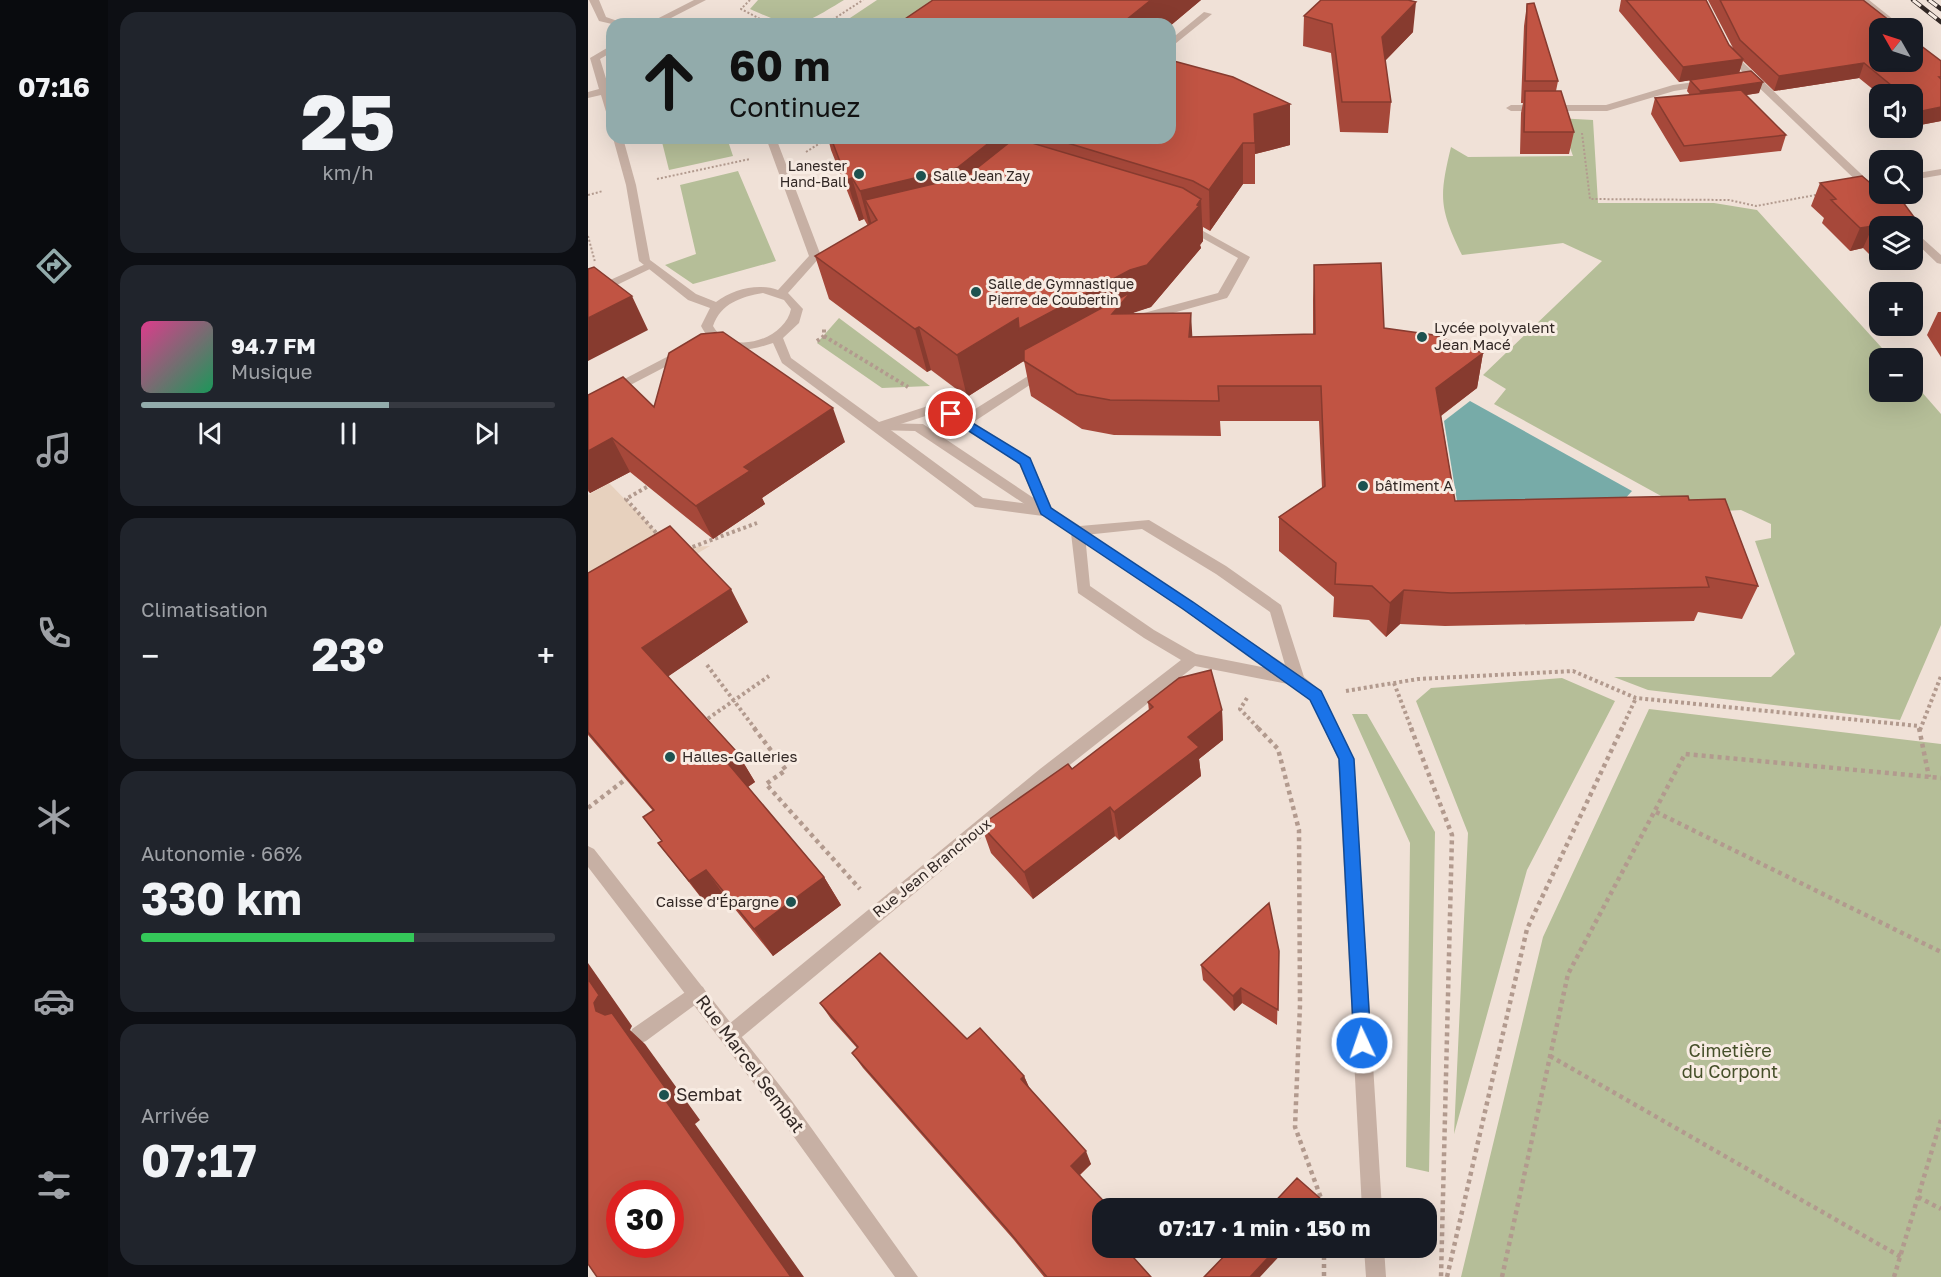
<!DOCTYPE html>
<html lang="fr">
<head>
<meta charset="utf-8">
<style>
	body { margin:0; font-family:"Golos Text",sans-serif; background:#20242c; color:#f1f3f6; height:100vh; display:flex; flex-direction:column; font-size:22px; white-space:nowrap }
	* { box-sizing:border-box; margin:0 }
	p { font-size:20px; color:#9ea1a6 }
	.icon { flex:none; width:33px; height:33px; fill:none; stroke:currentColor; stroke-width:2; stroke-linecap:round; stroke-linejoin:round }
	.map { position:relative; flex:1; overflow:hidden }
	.sheet { display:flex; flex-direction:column; gap:12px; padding:12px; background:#0d0f14; width:480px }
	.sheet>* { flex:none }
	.banner { position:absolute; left:18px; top:18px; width:570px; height:126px; border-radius:18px; box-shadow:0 6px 24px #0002; background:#92abab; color:#111; overflow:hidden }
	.needle { width:39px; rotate:309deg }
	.fabs { position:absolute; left:1281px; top:18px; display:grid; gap:12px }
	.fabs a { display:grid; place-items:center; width:54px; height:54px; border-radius:12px; background:#171b24; box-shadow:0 6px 24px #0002; font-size:30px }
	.speed { position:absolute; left:18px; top:1180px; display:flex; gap:12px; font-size:30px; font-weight:700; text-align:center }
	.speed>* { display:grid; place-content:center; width:78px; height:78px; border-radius:50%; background:#171b24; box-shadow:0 6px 24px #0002; line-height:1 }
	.speed .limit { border:9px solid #d22; background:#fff; color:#111 }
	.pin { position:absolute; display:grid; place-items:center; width:51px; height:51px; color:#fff; margin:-26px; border:3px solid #fff; border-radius:50%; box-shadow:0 2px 6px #0007 }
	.me { position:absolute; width:66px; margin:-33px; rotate:357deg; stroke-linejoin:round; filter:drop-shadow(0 0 4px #0008) }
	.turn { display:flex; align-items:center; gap:21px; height:126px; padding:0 24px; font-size:27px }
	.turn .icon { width:78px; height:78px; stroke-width:2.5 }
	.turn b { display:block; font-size:42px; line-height:51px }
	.big { font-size:45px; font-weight:700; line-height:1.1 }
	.sheet .tile { flex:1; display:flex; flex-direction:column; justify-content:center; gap:9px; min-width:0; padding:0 21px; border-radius:18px; background:#20242c }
	.sheet .dial { align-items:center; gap:0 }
	.dial b { font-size:78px; line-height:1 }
	.song { display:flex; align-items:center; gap:18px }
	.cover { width:72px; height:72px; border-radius:9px; background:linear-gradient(135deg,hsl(330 70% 55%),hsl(150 70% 35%)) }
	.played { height:6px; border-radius:3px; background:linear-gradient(90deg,#92abab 60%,#363941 60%) }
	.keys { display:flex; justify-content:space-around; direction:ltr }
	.heat { display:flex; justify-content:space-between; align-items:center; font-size:33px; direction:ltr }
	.charge { height:9px; border-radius:4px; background:linear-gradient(90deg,#34c759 66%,#363941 0) }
	.trip { position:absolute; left:504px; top:1198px; width:345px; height:60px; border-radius:18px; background:#171b24; box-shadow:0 6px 24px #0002; font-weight:700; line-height:60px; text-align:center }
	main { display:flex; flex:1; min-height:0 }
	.dock { display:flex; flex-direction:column; width:108px; justify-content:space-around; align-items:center; background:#090b0e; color:#9ea1a6 }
	.dock .icon { width:42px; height:42px }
	.dock .selected { color:#92abab }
	.dock b { font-size:27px; color:#f1f3f6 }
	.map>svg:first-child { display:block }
</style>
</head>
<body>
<main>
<nav class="dock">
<b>07:16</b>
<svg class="icon selected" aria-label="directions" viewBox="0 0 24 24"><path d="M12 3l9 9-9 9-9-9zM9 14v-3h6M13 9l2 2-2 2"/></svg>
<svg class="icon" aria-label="music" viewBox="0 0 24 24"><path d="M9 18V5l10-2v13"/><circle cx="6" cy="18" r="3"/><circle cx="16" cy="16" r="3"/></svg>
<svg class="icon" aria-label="phone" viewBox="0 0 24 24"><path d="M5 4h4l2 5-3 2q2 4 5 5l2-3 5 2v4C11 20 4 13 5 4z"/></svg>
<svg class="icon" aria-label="climate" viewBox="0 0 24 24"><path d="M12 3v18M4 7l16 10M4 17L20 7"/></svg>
<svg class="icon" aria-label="car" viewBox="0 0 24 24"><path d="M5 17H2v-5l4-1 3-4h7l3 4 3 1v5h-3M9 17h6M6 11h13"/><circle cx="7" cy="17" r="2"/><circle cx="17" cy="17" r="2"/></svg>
<svg class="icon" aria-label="filters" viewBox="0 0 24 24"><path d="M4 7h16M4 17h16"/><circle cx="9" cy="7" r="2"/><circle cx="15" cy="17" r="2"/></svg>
</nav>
<section class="sheet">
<div class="tile dial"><b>25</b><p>km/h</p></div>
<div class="tile">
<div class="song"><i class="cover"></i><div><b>94.7 FM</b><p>Musique</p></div></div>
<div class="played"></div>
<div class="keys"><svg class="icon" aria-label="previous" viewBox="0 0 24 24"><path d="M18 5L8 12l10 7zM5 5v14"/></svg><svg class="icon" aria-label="pause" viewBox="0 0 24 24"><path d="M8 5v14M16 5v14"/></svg><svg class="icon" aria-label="next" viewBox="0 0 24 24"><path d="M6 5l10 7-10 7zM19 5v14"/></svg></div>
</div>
<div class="tile"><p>Climatisation</p>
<div class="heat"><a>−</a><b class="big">23°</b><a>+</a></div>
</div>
<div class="tile"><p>Autonomie · 66%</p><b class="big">330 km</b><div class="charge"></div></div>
<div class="tile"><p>Arrivée</p><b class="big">07:17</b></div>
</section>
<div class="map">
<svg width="1353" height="1277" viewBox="0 0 1353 1277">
	<rect width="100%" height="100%" fill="#f0e1d7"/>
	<path fill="#b5be98" d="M170 0H256C211 27 210 31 162 9Z
		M289 0H355L321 24H253Z
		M951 117 1005 120 1010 203H1126L1169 210 1303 358H1292V392H1324L1325 382 1353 414V625L1312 720 1060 690 1026 677H1183L1207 654 1167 541 1183 538V524L1153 510 1104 513 906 404 918 389 895 375 1014 261 975 243 874 255C851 208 851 197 863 147L880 157 985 156 977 134Z
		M73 138H139L145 156 81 170Z
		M150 171 188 261 105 284 77 265 108 254 92 185Z
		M251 318 342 386 294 388 229 343Z
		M974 678 1027 701 939 870 866 1134 880 833 828 701 843 688Z
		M1061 709 1353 744V1277H873L955 937Z
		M764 714H779L847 832 841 1172 818 1167 822 843Z"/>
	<path fill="#e7d1be" d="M21 483 84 548 122 546 6 614 0 610V495Z"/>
	<path fill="#77aba8" d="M882 401 1044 491 1035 501H869L856 421Z"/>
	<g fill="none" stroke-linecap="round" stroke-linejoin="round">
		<path stroke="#b29a8e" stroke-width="2" stroke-dasharray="2 2" stroke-linecap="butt" d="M162 0 153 9 182 24
			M238 24 275 0
			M994 133 1002 199 1141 200 1168 206 1233 194
			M218 152 240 138
			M69 179 162 159
			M0 195 15 191
			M0 236 7 262"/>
		<path stroke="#b29a8e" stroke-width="4" stroke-dasharray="3 3" stroke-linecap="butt" d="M236 336 320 387
			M229 341 236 336V328
			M64 484 38 499 71 536
			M99 549 169 523
			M119 665 168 730
			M806 683 824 730
			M758 691 830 679 985 671 1048 698 1331 726
			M659 698 652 709 672 730
			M115 722 181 676
			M1033 730 1048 698
			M1332 730 1353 676"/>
		<path stroke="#b29a8e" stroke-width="4.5" stroke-dasharray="4 4" stroke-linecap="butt" d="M166 728 198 770 178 784 272 889
			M670 728 690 749 711 830 712 1005 707 1127 737 1209
			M823 728 864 835 853 1277
			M1331 728 1341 777
			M0 808 38 779
			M1068 812 1353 952
			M962 1056 1313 1257
			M1330 1197 1353 1209
			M736 1248V1277
			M859 1277 939 929 1034 728
			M914 1277 980 974 1097 754 1353 778
			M1306 1277 1353 1120"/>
		<path fill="#c7b0a4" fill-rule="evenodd" d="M1 0H11L18 17 38 24H24L11 21Z
			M616 12 624 14 582 48V40Z
			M1121 80 1126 83 1124 85 1086 91 1019 111H923L918 108 923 105H1018L1085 85Z
			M597 221 662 257 641 295 639 298 549 323H541V317L630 293 650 258 593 226V222Z
			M62 262 68 265 66 267 0 299V290Z
			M456 366 462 370 460 373 381 425H371L370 422 371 419Z
			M290 423 335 424 465 511 458 516 453 515 327 431 285 430 283 427Z
			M490 526 714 676 717 680 714 684H704L485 535 483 531 485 527Z"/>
		<path fill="#c7b0a4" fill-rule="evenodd" d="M106 0H118L83 18 104 24 75 22 59 24Z
			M1270 0H1281L1316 28H1306Z
			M24 45V52L12 59 24 98V118L19 115 13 95 0 98V92L11 89 2 58Z
			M1138 52H1144L1288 188V192H1280L1138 56Z
			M25 138H35L48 185 62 260 108 294 128 302C145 289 170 283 190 290L221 256 178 138H188L233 256 200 293 215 309 211 323 195 338 203 358 291 422 346 404H356L442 458 464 508 492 526 561 520 638 566 693 605 716 677 733 691 766 759 794 1209H774L750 759 722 699 705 685 607 666 464 779 149 1041 142 1044 135 1041 133 1035 135 1029 452 769 593 660 556 638 490 593 483 533 455 516 387 507 194 363 185 343C156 353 129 356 113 326L122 308 100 300 51 261 38 185ZM175 293 196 300 203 309C197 340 142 357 125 326 133 303 153 297 175 293ZM350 412 431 464 449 505 395 498 300 428ZM554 529 628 574 682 612 699 672 608 654 566 630 502 586 497 535Z
			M1353 169V175L1324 180V174Z
			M1324 229 1353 255V264L1349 263 1324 239Z
			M96 348 102 352 100 355 0 407V398Z
			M109 984 115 987 118 993 115 999 58 1041 51 1044 44 1041 42 1035 44 1029Z
			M776 1248H796L798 1277H778Z"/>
		<path fill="#c7b0a4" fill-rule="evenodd" d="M0 846 6 849 204 1101 330 1277H307L190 1115 0 867Z"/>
		<defs>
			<path id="rail" d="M1325 0 1353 22
				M1341 0 1353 9"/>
		</defs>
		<use href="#rail" stroke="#322825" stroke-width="4.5"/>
		<use href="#rail" stroke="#f8ece3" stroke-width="3" stroke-dasharray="10" stroke-linecap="butt"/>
	</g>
	<path fill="#a6483a" d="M345 0H613L582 26V24H318L317 19Z
		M1033 0H1118L1141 45 1145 48 1120 0H1275L1353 121 1327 126 1324 123V94H1292V95L1271 78 1186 91 1155 61 1151 73 1171 93 1158 95 1198 135 1193 151 1092 162 1063 114 1067 98 1102 95 1099 91 1102 80 1091 82 1031 11Z
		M939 4 970 81 968 91 986 132 981 154H932L933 113 935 103H933L936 26Z
		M716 16 825 32 797 61 803 102 800 133 752 132 743 53 715 46Z
		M702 104V145L667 154V184H655L622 231 615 227V241L612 245 613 248 563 307 546 312 545 314 604 337 725 334V300L726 265 796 328 895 353 889 388 853 416 867 501 1101 500 1170 586 1154 619 1110 612 1106 621 857 626 812 624 798 637 781 620 745 617 746 597 691 551V517L734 488 731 421H632L633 436 526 435 494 429 443 396 436 361 379 397 343 370 339 372 241 299 227 256 280 226 276 219 271 221 243 150 240 138H582Z
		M1232 183 1292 226V257L1285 258 1275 248 1262 251 1234 223 1236 218 1223 206Z
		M1350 312H1353V357L1339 335Z
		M0 395 66 407 257 442 174 498 177 504 125 539 42 472 2 493 0 491Z
		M0 573 160 622 80 676 149 752 167 782 160 787 236 877 253 905 185 956 138 898 122 909 70 843 74 841 65 811 0 735Z
		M560 702 634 710 635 740 611 759 613 776 531 840 527 836 445 899 403 853 393 825 484 769 561 711Z
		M691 951 689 1025 654 1003 646 1011 615 980 613 965Z
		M232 1003 379 1039 436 1076 441 1087 503 1164 492 1175 514 1248 563 1277H456L426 1240 275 1068 264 1053 269 1048 243 1019Z"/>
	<path fill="#873b2f" d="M563 0H613L582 26V24H533Z
		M828 2 825 32 791 67 794 37Z
		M1155 59 1151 73 1091 82 1095 67Z
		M1276 63 1271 78 1186 91 1191 76Z
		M1175 82 1171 93 1109 103 1112 91Z
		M702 104V145L667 154 666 114Z
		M1353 107V121L1327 126 1334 111Z
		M407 138H438L441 157 289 220 277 200 286 232H283L272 191Z
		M655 143V184L622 231 621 190Z
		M264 178 276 219 271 221 259 180Z
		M613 199 615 241 612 245 613 248 563 307 545 313 546 327 437 360 379 397 369 355 609 205Z
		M1285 226 1275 248 1262 251 1272 228Z
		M1334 228 1324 248V230Z
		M1292 243V257L1285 258Z
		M44 296 60 330 0 361V318Z
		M603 313 605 348 601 337Z
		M331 327 343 370 339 372 327 329Z
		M895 353 889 388 843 423 848 388Z
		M245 408 257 442 174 498 177 504 125 539 108 506 156 467Z
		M24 438 42 472 2 493 0 489V451Z
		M143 589 160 622 75 680 54 648Z
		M816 590 812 624 798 637 802 603Z
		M634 710 635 740 611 759 613 776 531 840 526 812 600 737Z
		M149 752 167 782 155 790 137 760Z
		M522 807 527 836 445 899 436 872Z
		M118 870 138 898 122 909 101 881Z
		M236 877 253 905 185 956 166 929Z
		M0 963 44 1026 42 1030 57 1044 112 1120 107 1124 216 1277H203L8 1011 0 979Z
		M653 988 654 1003 646 1011 645 996Z
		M436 1076 442 1090 433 1079Z
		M498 1151 503 1164 488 1178 483 1166Z
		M734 1200 732 1209H726Z
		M689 1248H699L672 1277H662Z"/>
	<path fill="#c15443" stroke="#873b2f" stroke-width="1.5" fill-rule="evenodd" d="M345 0H563L533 24H351L353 22 317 19Z
		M733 0H820L828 2 794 37 803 102H754L744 24 716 16Z
		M1038 0H1118L1141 45 1155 59 1095 67Z
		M1132 0H1275L1311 28H1292V62H1324V39L1353 61V77H1351L1353 79V107L1334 111 1324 103V94H1314L1276 63 1191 76 1152 40Z
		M946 3 970 81H937L939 4Z
		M582 60 645 77 702 104 666 114 667 143H655L621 190 605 181 463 138H582Z
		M1163 71 1175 82 1112 91 1102 80Z
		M1153 90 1198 135 1096 146 1067 98Z
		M937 91H973L986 132H936Z
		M243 138H407L369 168 272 191 264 178 259 180Z
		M427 138 595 188 613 199 609 205 611 206 559 265 542 270 431 329 430 318 369 355 331 327 327 329 227 256 289 220 277 200 379 176Z
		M1274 176 1292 191V194H1309L1334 228 1324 230V226H1292V232L1285 226 1272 228 1243 200 1248 199 1232 183Z
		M793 263 796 328 846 335 895 353 848 388 867 501 1100 496 1101 500 1137 499 1170 586 1118 577 1121 587 863 593 816 590 802 603 784 586 747 584 748 563 691 517 737 486 733 386H630L631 401 522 400 489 394 436 361V350L543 292 524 314 603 313 601 337 727 334 726 265Z
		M6 267 44 296 0 318V269Z
		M135 332 245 408 156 467 162 471 108 506 24 438 0 451V395L35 377 66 407 81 353 113 334Z
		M82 526 143 589 54 648 149 752 137 760 236 877 166 929 118 870 101 881 70 843 74 841 55 817 66 810 0 732V573Z
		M623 670 634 710 600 737 611 747 526 812 522 807 436 872 393 825 480 764 484 769 565 707 560 702 591 678Z
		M681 903 691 951 690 1010 653 988 645 996 613 965Z
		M292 953 379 1039 392 1028 436 1076 433 1079 498 1151 483 1166 523 1209H514V1248H537L563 1277H459L419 1229 264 1053 270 1047 232 1003Z
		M0 979 11 995 6 1003 8 1011 17 1015 24 1013 81 1093 75 1097 203 1277H9L0 1264ZM32 1194H82V1245H32Z
		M709 1178 734 1200 726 1209H680Z
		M644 1248H689L662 1277H616Z"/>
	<path fill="#1a73e8" stroke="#114b97" stroke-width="1.5" d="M363 410 442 458 463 508 605 602 733 691 766 759 783 1043 780 1049 774 1052 768 1049 766 1043 751 759 722 700 595 609 453 514 432 464 359 417V411Z"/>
	<g fill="#1d5250" stroke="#f8ece3" stroke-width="2">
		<circle cx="271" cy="174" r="6"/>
		<circle cx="333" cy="176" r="6"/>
		<circle cx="388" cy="292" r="6"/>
		<circle cx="834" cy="337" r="6"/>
		<circle cx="775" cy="486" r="6"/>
		<circle cx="82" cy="757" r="6"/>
		<circle cx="203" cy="902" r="6"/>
		<circle cx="76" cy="1095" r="6"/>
	</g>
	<g text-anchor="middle" stroke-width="6" stroke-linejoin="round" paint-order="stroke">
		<g font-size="14" fill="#322825" stroke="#f8ece3" text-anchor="start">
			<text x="259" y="171" text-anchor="end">Lanester<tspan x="259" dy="16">Hand-Ball</tspan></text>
			<text x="345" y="181">Salle Jean Zay</text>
			<text x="400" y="289">Salle de Gymnastique<tspan x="400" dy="16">Pierre de Coubertin</tspan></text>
		</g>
		<g font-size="15" fill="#322825" stroke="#f8ece3" text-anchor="start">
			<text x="846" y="333">Lycée polyvalent<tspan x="846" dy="17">Jean Macé</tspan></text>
			<text x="787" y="491">bâtiment A</text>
			<text x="94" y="762">Halles-Galleries</text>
			<text x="191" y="907" text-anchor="end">Caisse d'Épargne</text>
		</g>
		<g font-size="15" fill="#322825" stroke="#f8ece3">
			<text transform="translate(344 868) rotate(-39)" y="5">Rue Jean Branchoux</text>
		</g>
		<g font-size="18" fill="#46502a" stroke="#f8ece3">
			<text x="1142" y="1057">Cimetière<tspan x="1142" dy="21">du Corpont</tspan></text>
		</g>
		<g font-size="18" fill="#322825" stroke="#f8ece3">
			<text transform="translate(162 1064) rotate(53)" y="6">Rue Marcel Sembat</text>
		</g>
		<g font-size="18" fill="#322825" stroke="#f8ece3" text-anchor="start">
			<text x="88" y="1101">Sembat</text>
		</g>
	</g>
</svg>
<div class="fabs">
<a><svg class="needle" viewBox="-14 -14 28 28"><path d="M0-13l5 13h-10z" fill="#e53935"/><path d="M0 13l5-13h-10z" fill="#9ea1a6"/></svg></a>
<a><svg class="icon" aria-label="sound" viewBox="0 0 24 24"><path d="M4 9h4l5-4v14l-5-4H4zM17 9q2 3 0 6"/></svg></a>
<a><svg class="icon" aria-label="search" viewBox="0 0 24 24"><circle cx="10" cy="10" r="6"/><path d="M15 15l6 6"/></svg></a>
<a><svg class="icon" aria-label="layers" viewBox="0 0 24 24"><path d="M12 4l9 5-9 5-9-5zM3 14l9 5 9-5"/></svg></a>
<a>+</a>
<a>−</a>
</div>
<div class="speed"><div class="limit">30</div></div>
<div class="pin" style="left:363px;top:414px;background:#d93025"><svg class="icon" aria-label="arrive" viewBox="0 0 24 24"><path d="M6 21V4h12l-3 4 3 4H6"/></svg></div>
<svg class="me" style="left:774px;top:1043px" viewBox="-20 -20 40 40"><circle r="17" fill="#1a73e8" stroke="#fff" stroke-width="3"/><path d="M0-11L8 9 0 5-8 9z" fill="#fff"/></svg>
<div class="trip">07:17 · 1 min · 150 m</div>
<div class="banner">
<div class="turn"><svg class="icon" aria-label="ahead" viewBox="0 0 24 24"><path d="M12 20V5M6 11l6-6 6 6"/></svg><div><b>60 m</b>Continuez</div></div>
</div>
</div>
</main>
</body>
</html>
